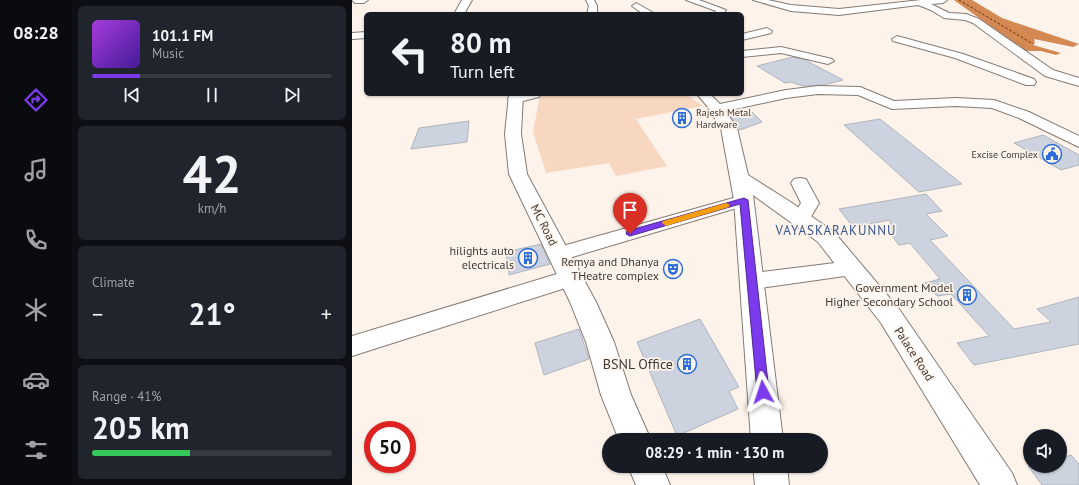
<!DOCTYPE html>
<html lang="en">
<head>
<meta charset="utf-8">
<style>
	body { margin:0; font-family:"PT Sans",sans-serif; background:#20242c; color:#f1f3f6; height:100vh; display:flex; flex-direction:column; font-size:15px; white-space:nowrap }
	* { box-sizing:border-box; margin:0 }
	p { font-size:13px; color:#9ea1a6 }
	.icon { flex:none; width:22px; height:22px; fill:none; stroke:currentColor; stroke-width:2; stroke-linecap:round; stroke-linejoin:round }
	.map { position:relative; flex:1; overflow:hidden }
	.sheet { display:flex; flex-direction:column; gap:6px; padding:6px; background:#0d0f14; width:280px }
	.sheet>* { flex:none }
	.guide { position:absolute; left:12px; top:12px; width:380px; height:84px; border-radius:6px; box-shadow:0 1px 3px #0004; background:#171b24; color:#f1f3f6; overflow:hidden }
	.buttons { position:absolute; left:671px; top:429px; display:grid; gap:8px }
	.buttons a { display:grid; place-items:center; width:44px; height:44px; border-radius:50%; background:#171b24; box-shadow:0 1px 3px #0004; font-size:20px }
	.speed { position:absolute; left:12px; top:421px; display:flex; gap:8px; font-size:20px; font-weight:700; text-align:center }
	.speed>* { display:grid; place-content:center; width:52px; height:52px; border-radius:50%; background:#171b24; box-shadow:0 1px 3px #0004; line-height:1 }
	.speed .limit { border:6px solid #d22; background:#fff; color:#111 }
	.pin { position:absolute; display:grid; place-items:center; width:34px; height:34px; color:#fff; margin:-41px -17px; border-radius:50% 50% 50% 0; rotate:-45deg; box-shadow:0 0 4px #0007 }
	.pin .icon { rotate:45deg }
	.me { position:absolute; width:44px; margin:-22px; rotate:355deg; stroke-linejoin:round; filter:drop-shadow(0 0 3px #0008) }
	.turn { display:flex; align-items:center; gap:14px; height:84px; padding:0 20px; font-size:18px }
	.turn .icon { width:52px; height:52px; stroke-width:2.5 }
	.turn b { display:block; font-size:28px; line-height:34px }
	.big { font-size:30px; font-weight:800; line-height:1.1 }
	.sheet .widget { flex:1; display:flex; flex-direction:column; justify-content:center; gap:6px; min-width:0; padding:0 14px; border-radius:6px; background:#20242c }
	.sheet .dial { align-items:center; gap:0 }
	.dial b { font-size:52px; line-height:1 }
	.song { display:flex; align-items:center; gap:12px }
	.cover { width:48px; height:48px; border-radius:6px; background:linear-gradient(135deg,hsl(280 70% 55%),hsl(260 70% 35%)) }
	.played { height:4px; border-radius:2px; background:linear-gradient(90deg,#7c3aed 20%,#363941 20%) }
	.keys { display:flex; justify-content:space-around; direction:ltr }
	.heat { display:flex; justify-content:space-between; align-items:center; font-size:22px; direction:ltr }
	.charge { height:6px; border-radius:3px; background:linear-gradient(90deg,#34c759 41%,#363941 0) }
	.trip { position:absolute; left:250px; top:433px; width:226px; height:40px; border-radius:20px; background:#171b24; box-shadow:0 1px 3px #0004; font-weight:800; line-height:40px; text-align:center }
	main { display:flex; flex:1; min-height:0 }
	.tab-bar { display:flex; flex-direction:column; width:72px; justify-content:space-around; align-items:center; background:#090b0e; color:#9ea1a6 }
	.tab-bar .icon { width:28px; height:28px }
	.tab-bar .active { color:#7c3aed }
	.tab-bar b { font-size:18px; color:#f1f3f6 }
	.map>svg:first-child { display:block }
</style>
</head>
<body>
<main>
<nav class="tab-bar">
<b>08:28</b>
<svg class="icon active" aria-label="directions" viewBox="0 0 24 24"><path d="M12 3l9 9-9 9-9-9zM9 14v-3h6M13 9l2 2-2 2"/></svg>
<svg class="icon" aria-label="music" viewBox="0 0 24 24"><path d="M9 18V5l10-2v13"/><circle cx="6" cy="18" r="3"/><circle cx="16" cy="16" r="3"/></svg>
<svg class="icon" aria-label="phone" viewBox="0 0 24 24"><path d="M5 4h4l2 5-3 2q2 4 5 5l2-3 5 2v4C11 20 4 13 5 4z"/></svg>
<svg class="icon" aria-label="climate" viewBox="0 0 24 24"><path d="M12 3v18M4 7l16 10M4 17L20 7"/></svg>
<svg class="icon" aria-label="car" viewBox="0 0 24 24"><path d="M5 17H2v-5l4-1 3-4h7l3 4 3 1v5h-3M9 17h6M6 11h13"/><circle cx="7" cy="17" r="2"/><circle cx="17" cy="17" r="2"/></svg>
<svg class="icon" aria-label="filters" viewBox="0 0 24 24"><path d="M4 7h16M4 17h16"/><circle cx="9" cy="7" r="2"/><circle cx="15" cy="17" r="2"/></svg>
</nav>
<section class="sheet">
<div class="widget">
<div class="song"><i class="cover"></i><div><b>101.1 FM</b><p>Music</p></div></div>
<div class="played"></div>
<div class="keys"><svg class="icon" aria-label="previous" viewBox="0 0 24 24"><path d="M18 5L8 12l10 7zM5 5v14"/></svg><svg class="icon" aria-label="pause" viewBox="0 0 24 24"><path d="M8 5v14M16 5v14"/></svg><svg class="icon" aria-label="next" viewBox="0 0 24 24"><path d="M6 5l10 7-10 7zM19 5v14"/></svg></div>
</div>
<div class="widget dial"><b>42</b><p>km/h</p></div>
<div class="widget"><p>Climate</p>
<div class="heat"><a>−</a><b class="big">21°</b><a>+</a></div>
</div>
<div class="widget"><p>Range · 41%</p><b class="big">205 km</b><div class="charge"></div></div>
</section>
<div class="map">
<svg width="727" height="485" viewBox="0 0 727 485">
	<rect width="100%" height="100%" fill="#fef3eb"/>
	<path fill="#f8d7c0" d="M190 94H334L351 106 284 119 315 166 264 176 257 163 194 173 181 132 188 95Z"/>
	<path fill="#d48952" d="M602 0H620L650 18 727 44 721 47 682 39 683 43 681 45 709 53 704 55 689 51H673Z"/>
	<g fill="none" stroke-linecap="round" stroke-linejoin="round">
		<path stroke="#623104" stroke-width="1" stroke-dasharray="2.5 2" stroke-linecap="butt" d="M607 0 681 44"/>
	</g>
	<path fill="#cdd3de" stroke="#aeb4be" d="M441 57 453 60 491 80 472 85 451 86 439 82 433 83 405 66Z
		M399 111 410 122 388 130 376 113Z
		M528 119 610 184 567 192 492 125Z
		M117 121 115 142 59 149 67 128Z
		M691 135 727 155V165L709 170 662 143Z
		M574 194 590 211 574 214 596 236 578 240 662 329 699 322 685 309 727 297V344L622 365 605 343 637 336 599 294 585 296 573 283 588 279 558 243 547 245 540 236 538 220 501 227 487 209Z
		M189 244 198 264 157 275 154 252Z
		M348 319 387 387 377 391 386 409 325 436 285 342Z
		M227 329 237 359 192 375 183 343Z
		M719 455 727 464V485H690L676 466H708V459Z"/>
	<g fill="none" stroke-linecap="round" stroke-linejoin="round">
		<defs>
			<path id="minor" d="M0 0H16L12 3H3Z
				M234 0H242L245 6V14H235L237 6Z
				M334 0H347L374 10 371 14H361L364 11Z
				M401 0H416L439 5 487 9 569 0H595L591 3 579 4 597 13 614 14 627 19 701 70 727 78V86L693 76 621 23 613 20 592 18 579 10 566 5 487 15 439 11Z
				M284 3 300 12 302 14H291L280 6Z
				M415 28 420 31 419 33 390 40V34Z
				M545 36 611 54 682 79 684 82 682 85H674L603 58 541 41 540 39Z
				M429 47 480 59 482 61 476 64 429 53 390 57V51Z
				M466 86 508 87 542 101 604 98 642 100 677 112 727 136V147L667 118 640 108 604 106 540 109 506 95 466 94 434 98 365 113 360 112 345 94H358L368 104 434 90Z
				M167 94H188L187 97 163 103 158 102 156 99 158 96Z
				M448 178 454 179 467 203 456 222 449 224 442 222 440 218 449 203 439 183 442 179Z
				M392 195 398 196 401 200 398 204 207 261 200 259 197 254 200 249Z
				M499 261 507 264 510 269 507 274 401 289 393 287 390 281 393 275 401 273Z
				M218 270 226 272 229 278 226 284 0 356V336Z"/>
			<path id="major" d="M14 32V38L0 39V33Z
				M365 104 370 106 385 128 396 175 437 201 482 232 547 309 660 473 665 485H628L529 323 466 242 401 195 431 440H399L382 200 369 128 357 109 360 106Z
				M401 466H435L437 485H403Z"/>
			<path id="highway" d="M110 0H120L112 14H102Z
				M157 94H171L169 134 175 174 244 302 262 342 279 395 299 440H267L249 395 234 342 218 302 157 174 153 134Z
				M276 466H310L318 485H284Z"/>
		</defs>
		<use href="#minor" stroke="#847a73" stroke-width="2"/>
		<use href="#major" stroke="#847a73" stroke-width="2"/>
		<use href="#highway" stroke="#847a73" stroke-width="2"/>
		<use href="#minor" fill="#fff" fill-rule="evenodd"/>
		<use href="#major" fill="#fff" fill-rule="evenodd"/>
		<use href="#highway" fill="#fff" fill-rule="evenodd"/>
	</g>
	<path fill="#7c3aed" stroke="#51269a" d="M392 198 396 200 417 392 415 396 411 398 407 396 405 392 388 204 278 236 274 234 275 231Z"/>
	<path fill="#f59e0b" d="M374 203 377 204V207L314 226 310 223 311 221Z"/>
	<defs>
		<symbol id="building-ring" viewBox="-11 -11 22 22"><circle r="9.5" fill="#fef3eb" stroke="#2b6edb" stroke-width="1.5"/><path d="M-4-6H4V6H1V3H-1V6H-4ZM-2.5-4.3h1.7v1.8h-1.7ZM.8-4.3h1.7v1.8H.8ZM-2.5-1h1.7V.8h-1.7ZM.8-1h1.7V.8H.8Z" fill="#2b6edb"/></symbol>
		<symbol id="civic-ring" viewBox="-11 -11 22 22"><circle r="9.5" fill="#fef3eb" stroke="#2b6edb" stroke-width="1.5"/><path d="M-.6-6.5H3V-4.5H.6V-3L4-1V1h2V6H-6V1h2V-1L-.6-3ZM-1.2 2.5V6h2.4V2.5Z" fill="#2b6edb"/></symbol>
		<symbol id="theatre-ring" viewBox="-11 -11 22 22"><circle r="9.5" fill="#fef3eb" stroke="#2b6edb" stroke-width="1.5"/><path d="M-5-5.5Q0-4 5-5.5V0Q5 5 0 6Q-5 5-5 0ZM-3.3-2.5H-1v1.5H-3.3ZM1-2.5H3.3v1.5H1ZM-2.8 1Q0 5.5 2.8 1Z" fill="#2b6edb"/></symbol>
	</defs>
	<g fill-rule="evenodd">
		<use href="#building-ring" x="319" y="107" width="22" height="22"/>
		<use href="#civic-ring" x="689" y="143" width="22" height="22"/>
		<use href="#building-ring" x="165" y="247" width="22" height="22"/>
		<use href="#theatre-ring" x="310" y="258" width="22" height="22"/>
		<use href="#building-ring" x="604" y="284" width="22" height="22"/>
		<use href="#building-ring" x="324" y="353" width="22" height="22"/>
	</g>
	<g text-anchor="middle" stroke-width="3.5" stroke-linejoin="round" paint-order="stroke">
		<g font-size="10" fill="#3e3936" stroke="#fef3eb" text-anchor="start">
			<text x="344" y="116">Rajesh Metal<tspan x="344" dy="12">Hardware</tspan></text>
			<text x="686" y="158" text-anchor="end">Excise Complex</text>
		</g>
		<g font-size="12" fill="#3e3936" stroke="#fef3eb">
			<text transform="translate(192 225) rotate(63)" y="4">MC Road</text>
			<text transform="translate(562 354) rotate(57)" y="4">Palace Road</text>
		</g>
		<g font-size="12" fill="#3e3936" stroke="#fef3eb" text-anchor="end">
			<text x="162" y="255">hilights auto<tspan x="162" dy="14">electricals</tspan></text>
			<text x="307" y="266">Remya and Dhanya<tspan x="307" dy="14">THeatre complex</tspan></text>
			<text x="601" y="292">Government Model<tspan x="601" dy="14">Higher Secondary School</tspan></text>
		</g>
		<g font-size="13" letter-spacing="1" fill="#34568e" stroke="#fef3eb">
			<text x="484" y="235">VAYASKARAKUNNU</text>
		</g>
		<g font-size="14" fill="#3e3936" stroke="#fef3eb" text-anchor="end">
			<text x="321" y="369">BSNL Office</text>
		</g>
	</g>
</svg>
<div class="buttons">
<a><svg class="icon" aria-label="sound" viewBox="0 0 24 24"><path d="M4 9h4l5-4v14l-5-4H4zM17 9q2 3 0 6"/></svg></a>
</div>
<div class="speed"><div class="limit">50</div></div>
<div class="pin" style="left:278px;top:234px;background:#d93025"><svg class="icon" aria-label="arrive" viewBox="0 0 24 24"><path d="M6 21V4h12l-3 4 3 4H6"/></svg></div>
<svg class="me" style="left:411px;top:392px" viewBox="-20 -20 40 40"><path d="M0-17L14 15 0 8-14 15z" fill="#7c3aed" stroke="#fff" stroke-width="4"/></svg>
<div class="trip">08:29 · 1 min · 130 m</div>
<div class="guide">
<div class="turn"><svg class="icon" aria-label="left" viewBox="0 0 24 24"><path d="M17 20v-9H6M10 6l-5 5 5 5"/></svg><div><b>80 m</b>Turn left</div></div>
</div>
</div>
</main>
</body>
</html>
